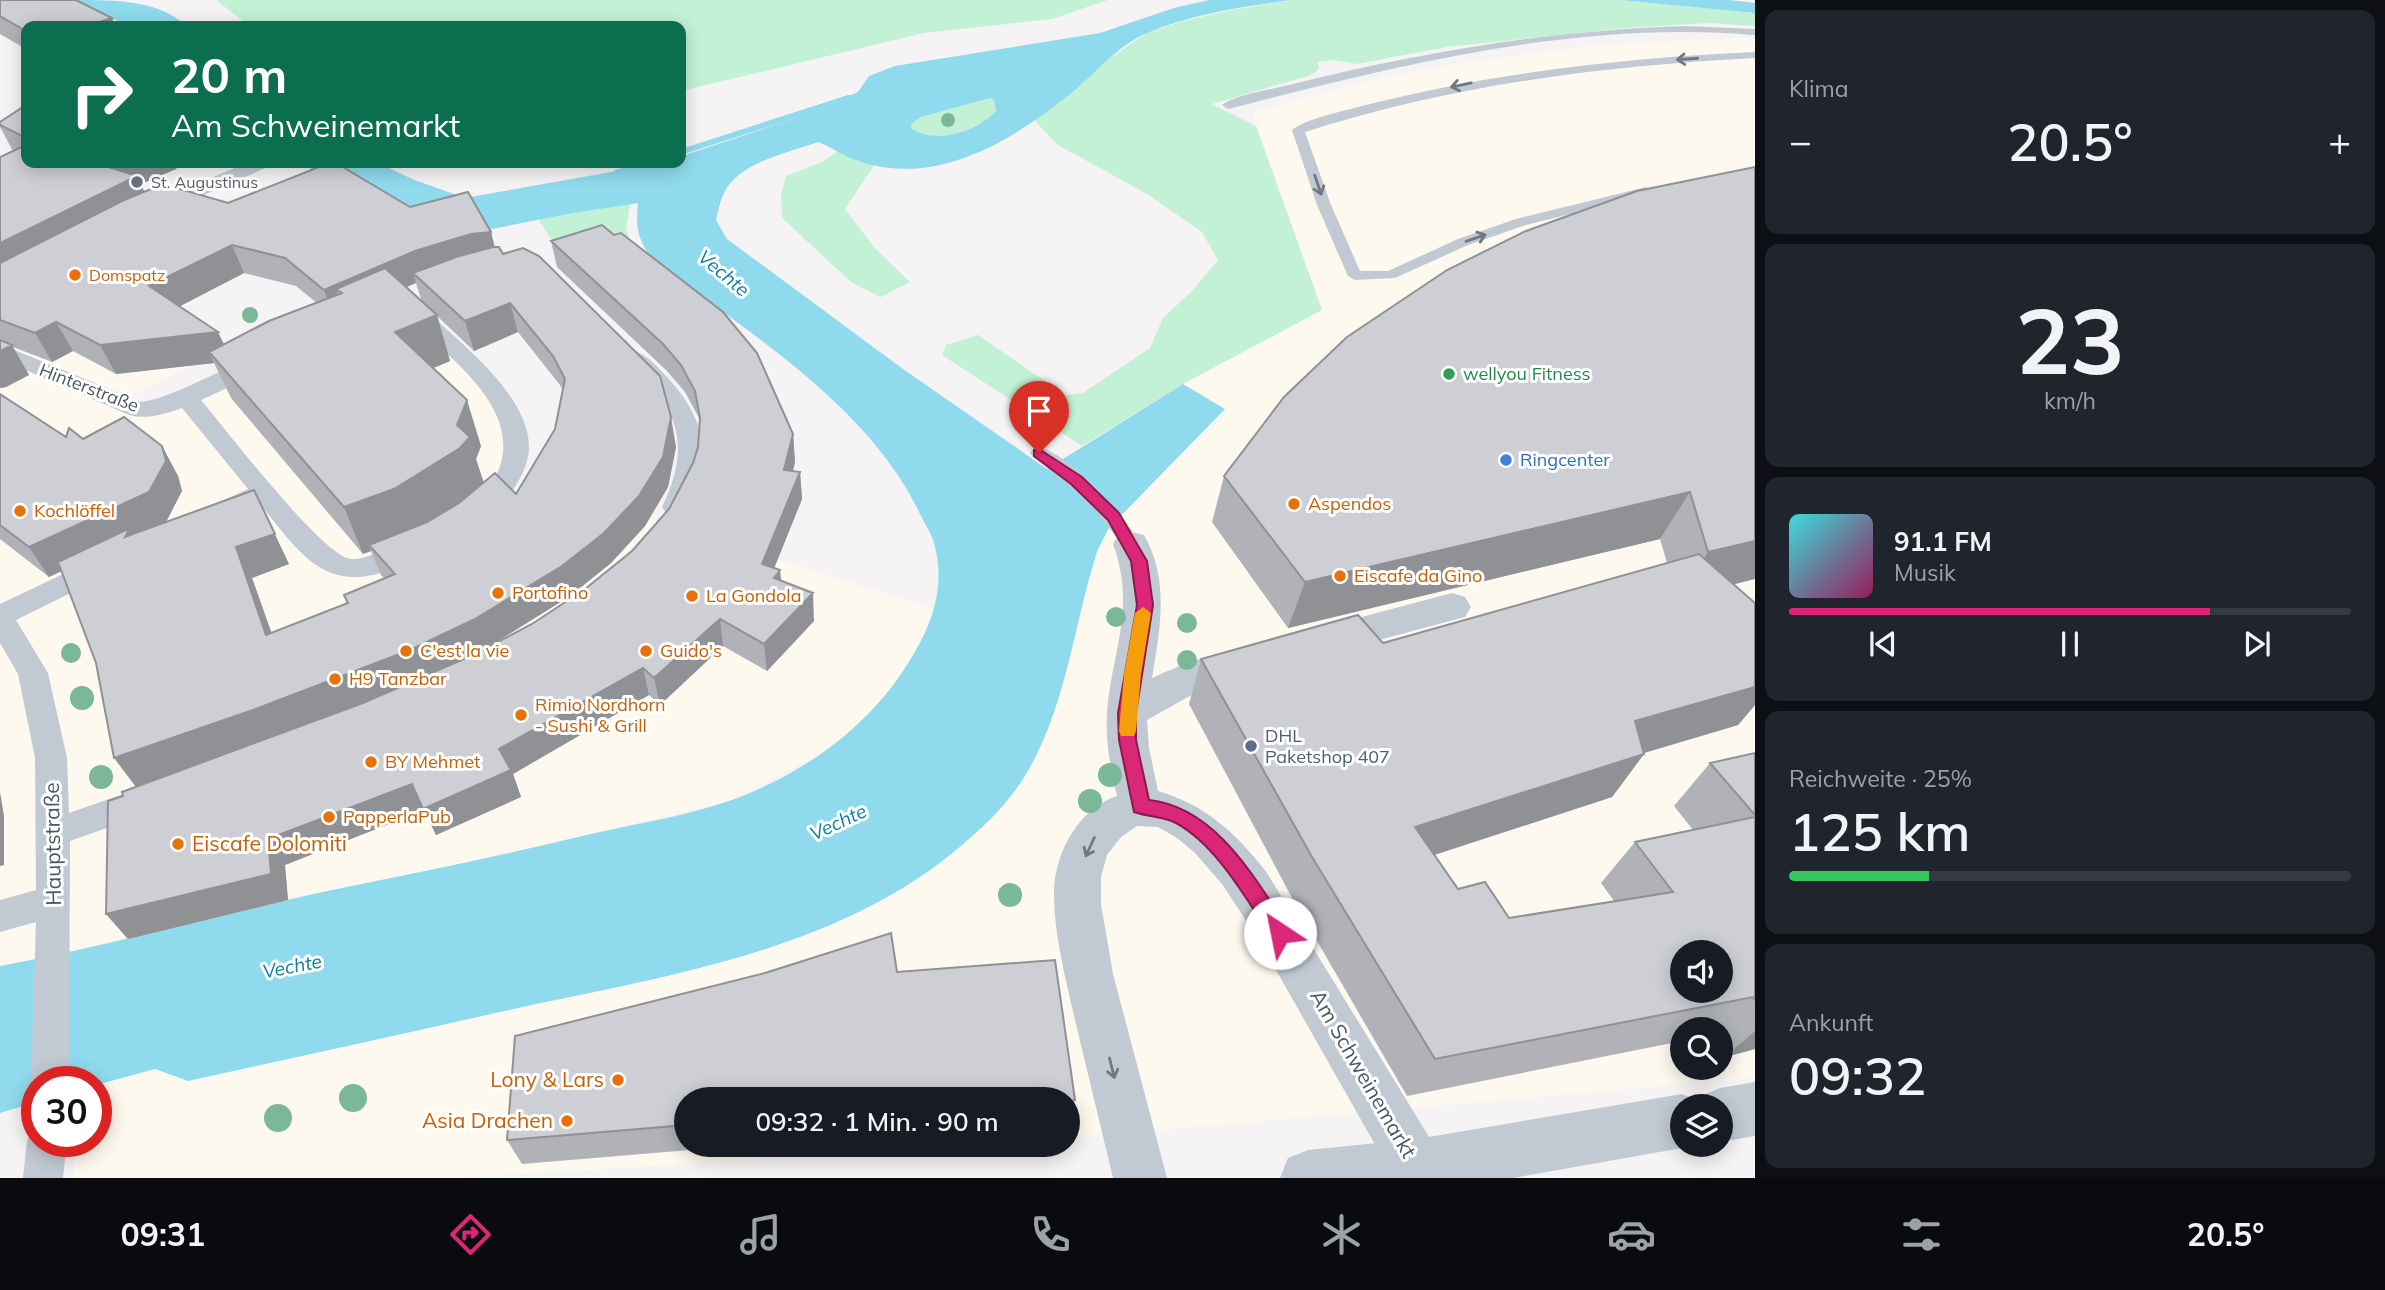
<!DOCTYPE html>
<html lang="de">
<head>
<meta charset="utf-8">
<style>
	body { margin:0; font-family:Mulish,sans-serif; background:#20242c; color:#f1f3f6; height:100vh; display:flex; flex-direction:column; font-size:26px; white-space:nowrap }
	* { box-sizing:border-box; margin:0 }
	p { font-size:23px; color:#9ea1a6 }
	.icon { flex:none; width:38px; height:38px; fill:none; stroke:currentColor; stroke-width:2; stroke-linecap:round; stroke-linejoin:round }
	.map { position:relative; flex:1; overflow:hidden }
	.sheet { display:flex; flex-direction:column; gap:10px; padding:10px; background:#0d0f14; width:630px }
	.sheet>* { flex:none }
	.banner { position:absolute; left:21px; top:21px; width:665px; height:147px; border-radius:14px; box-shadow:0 4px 18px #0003; background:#0b6e4f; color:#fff; overflow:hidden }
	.controls { position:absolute; left:1670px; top:940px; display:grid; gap:14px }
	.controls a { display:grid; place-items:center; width:63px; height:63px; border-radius:50%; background:#171b24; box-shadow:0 4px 18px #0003; font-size:35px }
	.speed { position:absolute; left:21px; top:1066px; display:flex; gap:14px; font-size:35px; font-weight:700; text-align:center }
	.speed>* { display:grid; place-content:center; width:91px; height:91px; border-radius:50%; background:#171b24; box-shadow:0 4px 18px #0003; line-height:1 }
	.speed .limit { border:10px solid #d22; background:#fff; color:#111 }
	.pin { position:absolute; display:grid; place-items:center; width:60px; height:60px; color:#fff; margin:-72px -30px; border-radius:50% 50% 50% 0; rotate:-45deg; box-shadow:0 0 7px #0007 }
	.pin .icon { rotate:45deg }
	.me { position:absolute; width:77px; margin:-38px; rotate:326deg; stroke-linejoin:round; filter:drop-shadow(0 0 5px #0008) }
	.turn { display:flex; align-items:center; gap:24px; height:147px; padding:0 35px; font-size:32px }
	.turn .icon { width:91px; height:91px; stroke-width:2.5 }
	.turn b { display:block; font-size:49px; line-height:60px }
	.big { font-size:52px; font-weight:600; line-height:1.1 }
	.sheet .card { flex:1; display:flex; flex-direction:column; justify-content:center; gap:10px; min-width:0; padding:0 24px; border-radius:14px; background:#20242c }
	.sheet .dial { align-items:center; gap:0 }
	.dial b { font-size:91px; line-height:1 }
	.song { display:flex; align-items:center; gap:21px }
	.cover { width:84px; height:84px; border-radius:10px; background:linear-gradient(135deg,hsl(180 70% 55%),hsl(330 70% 35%)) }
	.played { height:7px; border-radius:4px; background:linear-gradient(90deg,#db2777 75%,#363941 75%) }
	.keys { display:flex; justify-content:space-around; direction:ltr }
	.heat { display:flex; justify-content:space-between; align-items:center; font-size:38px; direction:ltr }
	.charge { height:10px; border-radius:5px; background:linear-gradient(90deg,#34c759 25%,#363941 0) }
	.trip { position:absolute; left:674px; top:1087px; width:406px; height:70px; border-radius:35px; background:#171b24; box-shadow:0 4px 18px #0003; font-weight:600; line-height:70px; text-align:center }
	.tab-bar { display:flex; height:112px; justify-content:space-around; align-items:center; background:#090b0e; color:#9ea1a6 }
	.tab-bar .icon { width:49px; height:49px }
	.tab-bar .current { color:#db2777 }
	.tab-bar b { font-size:32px; color:#f1f3f6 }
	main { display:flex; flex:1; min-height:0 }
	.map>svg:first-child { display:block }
</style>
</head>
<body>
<main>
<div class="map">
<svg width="1755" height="1178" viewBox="0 0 1755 1178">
	<rect width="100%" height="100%" fill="#f5f3f3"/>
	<path fill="#fdf9ef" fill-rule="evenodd" d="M1755 37V1078L1068 1138V1099H686V1144L987 1145 460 1178H73L76 1141H96V1085L155 1069 188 1081 654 979 770 947 836 923 896 893 939 865 1003 807 1061 683 1069 659 1088 579 1098 549 1109 528 1082 446 1183 384 1322 310 1252 112 1375 79 1465 62 1596 45ZM1682 952H1720V990H1682ZM1682 1029H1720V1068H1682Z
		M175 295 191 303 175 312 227 348 119 402 138 410 402 299 506 407 505 485 666 523 934 609 931 624 910 661 876 708 843 738 813 759 726 802 506 854 288 900 128 939 0 966V296Z"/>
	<path fill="#c3f1d5" d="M216 0H1108L1052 19 924 33 681 91V26H249Z
		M1291 0H1620L1755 13V26L1709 23 1625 28 1447 47 1357 64 1333 60 1317 62 1319 67 1316 72 1308 76 1212 104 1256 126 1322 310 1183 384 1082 446 942 355 946 345 978 335 1065 395 1083 393 1150 348 1163 318 1192 291 1218 260 1202 232 1147 194 1058 145 1035 121 1109 59 1145 34 1183 21 1232 10Z
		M990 98 994 99 996 111C977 131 937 145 912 130L911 124 921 117Z
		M840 150 856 160 875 164 845 209 874 247 910 282 881 297 851 282 782 218 781 195 786 176 822 162Z
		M632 195 626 227 629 237 564 259 534 213Z"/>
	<path fill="#90daee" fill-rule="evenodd" d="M1209 0H1291C1243 7 1190 14 1145 34 1116 47 1095 74 1070 94 1012 141 934 189 856 160 843 156 831 147 818 142 788 153 739 162 724 193 720 201 718 211 716 220L727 239 903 369 1047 469 1183 384 1225 409 1109 528 1098 549C1072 628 1066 718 1017 788 1001 810 981 829 961 846 835 953 660 977 504 1011 399 1035 293 1058 188 1081L155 1069 96 1085V1082H37V1102L0 1113V966C107 946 212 916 318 893 405 875 492 858 578 837 627 825 679 818 726 802 802 776 873 725 913 655 933 622 945 586 935 547 933 535 924 523 919 512 868 405 745 330 652 260 634 232 636 225 639 194L564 208 557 188 605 176 639 178 674 163H681V159L688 154 850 100 846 97 858 92 869 76 895 66 1100 33 1174 8ZM990 98 994 100 996 111C977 131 937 145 912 129L911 124 921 117Z
		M1620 0H1729L1755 3V13Z"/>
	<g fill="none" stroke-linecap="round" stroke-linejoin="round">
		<path fill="#90daee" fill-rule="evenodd" d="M848 95 871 100 867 103 849 101 681 155V149Z
			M639 163H653L621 174 604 191 596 189 615 170Z"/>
		<path fill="#90daee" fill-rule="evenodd" d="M75 0C113 0 161 0 186 26H128L116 20 82 10Z
			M306 163H379L412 179 465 198 645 166 678 165 699 171 707 183 699 195 678 201 645 202 573 213 461 235 370 203 315 175Z"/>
		<path fill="#c1cad2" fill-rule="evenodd" d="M1686 26 1755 29V35C1577 20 1399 65 1228 109L1222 105C1236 94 1275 89 1293 84 1422 52 1553 30 1686 26Z
			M1755 52V58C1601 66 1452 85 1305 132L1331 205 1360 271H1388L1458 239 1516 219 1646 187 1653 191 1651 194 1526 225 1468 245 1395 278 1355 280 1348 276 1317 205 1292 130C1305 119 1344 111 1362 106 1492 73 1622 58 1755 52Z
			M1039 447C1072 456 1119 511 1138 539L1140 544 1138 549H1124C1100 511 1069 483 1033 457L1030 453 1033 449Z"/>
		<path fill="#c1cad2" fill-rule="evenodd" d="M246 163H270L268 167 167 211 160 213 150 207 153 203Z
			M419 309 427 311C461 344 529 395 529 447 529 464 519 482 509 496 498 510 486 521 469 516L465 510C474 495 492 488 499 469 522 408 449 357 411 321L408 316 411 311Z
			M0 344 141 402C176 399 241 354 266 360L270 365 266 370 201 400C224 427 323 557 351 559 377 561 396 533 422 540L426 547C419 559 401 565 389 570 323 595 297 549 260 504L224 519 215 516 211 510 215 504 248 489 182 408C165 414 147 420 129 415L0 359Z
			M634 351C648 355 658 368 668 378 707 421 715 463 684 513L675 516 666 513 662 507C681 468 687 430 657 394 646 382 632 371 623 358L626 353Z
			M101 556 111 559 115 566 111 573 16 620 48 673 67 758 69 813 143 787 155 791 159 801 155 811 70 841 69 1082H37V1096L31 1082 36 922 0 932V900L36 890 35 758 18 674 0 643V604Z
			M37 1125V1141H67L63 1178H23L27 1141 33 1127Z"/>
		<path fill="#c1cad2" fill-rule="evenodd" d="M1131 532 1144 535C1170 580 1160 630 1152 678 1178 666 1230 644 1258 653L1263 663 1258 673 1197 692 1147 720 1149 748 1158 791C1206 805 1237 834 1267 873L1436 1148 1444 1167 1439 1178H1394L1259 940 1222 884 1195 853 1177 838 1158 827 1137 826 1121 837 1107 855 1101 877V904L1113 974 1167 1178H1113C1100 1124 1087 1070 1074 1016 1065 975 1053 931 1054 889 1056 850 1080 808 1117 796 1111 769 1105 742 1107 715 1111 651 1137 610 1113 544L1118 535Z
			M1452 593 1465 597 1471 607 1465 617 1323 655 1309 651 1304 641 1309 631Z"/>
		<path fill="#c1cad2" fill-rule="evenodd" d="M1755 1082V1136L1720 1142V1106H1682V1144H1691L1682 1148 1513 1178H1280L1288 1158 1308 1150 1417 1139 1682 1094 1699 1101 1701 1096 1720 1088Z"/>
	</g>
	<g fill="#7bb799">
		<circle cx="948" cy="120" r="7"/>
		<circle cx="250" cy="315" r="8"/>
		<circle cx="1116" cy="617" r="10"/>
		<circle cx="1187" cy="623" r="10"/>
		<circle cx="71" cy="653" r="10"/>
		<circle cx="1187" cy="660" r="10"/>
		<circle cx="82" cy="698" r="12"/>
		<circle cx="1110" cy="775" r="12"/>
		<circle cx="101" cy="777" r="12"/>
		<circle cx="1090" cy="801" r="12"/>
		<circle cx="1010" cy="895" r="12"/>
		<circle cx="353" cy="1098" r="14"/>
		<circle cx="278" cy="1118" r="14"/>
	</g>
	<path fill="#b0b2b7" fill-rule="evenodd" d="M0 0 112 18 115 26H26V49L0 34Z
		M26 105V163H181L176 169 141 184 144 192 228 203 410 207 491 232 494 247 503 254 676 447 668 487 645 526 611 563 570 596 495 643 532 624 585 589 632 551 669 509 693 463 698 447 700 425 699 418 685 392 667 371 557 267 551 241 793 434 795 462 793 471 800 472 802 499 774 568 781 580 814 621 767 671 723 646 660 705 649 695 513 774 521 797 436 835 424 810 285 865 288 900 128 939 106 914 123 796 136 787 96 663 61 571 49 577 0 539V394L66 437 162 446 178 476 182 491 166 522 289 564 252 578 271 633 348 603 385 579 381 575 371 551 363 554 231 398 214 363 116 374 73 351 52 362 13 347 29 375 6 387 0 388V157L13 151 0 127V122ZM244 273 296 286 317 303 224 344 180 306ZM416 283 422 302 406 287ZM437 316 474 351 518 332 560 385 563 391 555 429 516 494 484 483 476 459 481 446 433 368 450 361Z
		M1637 191 1734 585 1755 603V705L1738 725 1644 753V754L1612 797 1434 855 1458 889 1509 918 1614 901 1601 883 1635 842 1693 830 1674 806 1710 763 1755 753V1049L1725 1057 1720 1050V1029H1682V1041L1407 1096 1292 898 1189 704 1201 659 1383 643 1667 563 1660 539 1288 628 1212 522 1224 476Z
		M897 972 1075 1100 1068 1126V1099H686V1144H762L522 1164 507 1140Z"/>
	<path fill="#909195" d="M112 18 115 26H87Z
		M113 163H181L176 169 141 184 149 203 0 280V243L105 166Z
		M491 232 498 260 413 273 416 283 349 312 342 293 336 289 346 314 335 319 324 290 415 251 471 234Z
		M232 245 244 273 163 315 149 286Z
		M510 303 518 332 474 351 465 321Z
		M437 315 450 361 410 378 395 332Z
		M56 322 73 351 52 362 35 333Z
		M218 332 232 361 209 352 214 363 116 374 100 345Z
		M12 345 29 375 6 387 0 388V351Z
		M467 400 481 446 476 459 484 484 475 495 412 535 369 545 371 551 363 554 344 507 457 425Z
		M671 417 676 447 668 487 645 526 611 563 570 596 485 649 422 680 270 739 136 787 114 758Z
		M793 434 795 462 786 498 784 470Z
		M162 446 178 476 182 491 166 522 49 577 29 547Z
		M800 472 802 499 765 591 762 564Z
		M254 490 289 564 252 578 283 665 266 635 236 547Z
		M1690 492 1660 539 1288 628 1305 582Z
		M1755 541V579L1676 599 1708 552Z
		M780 570 783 597 774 578Z
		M813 593 814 621 767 671 764 644Z
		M720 619 723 646 660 705 654 678Z
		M643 668 649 695 513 774 521 797 436 835 424 810 285 865 288 900 128 939 106 914 268 839 499 749Z
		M1755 687V705L1738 725 1603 765 1635 721Z
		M1644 754 1612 797 1391 869 1415 827Z
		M0 792 4 816V865L0 866Z
		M1755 1031V1049L1725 1057Z"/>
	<path fill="#cdcfd5" stroke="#909195" stroke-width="2" fill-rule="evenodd" d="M0 0H76L112 18 87 26H26V31L0 16Z
		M26 105V138L0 125V122Z
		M26 145V163H113L105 166 137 176 0 243V157Z
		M329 163H336L410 207 468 192 491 232 471 234 415 251 324 290 285 258 232 245 149 286 218 332 100 345 56 322 35 333 0 320V263L122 201 163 184 228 203Z
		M1755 167V541L1708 552 1690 492 1305 582 1224 476 1284 397 1347 337 1447 270 1526 231 1637 191Z
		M602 225 614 235 621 233 723 312 757 353 793 434 784 470 800 472 762 564 780 570 774 578 813 593 764 644 720 619 654 678 643 668 499 749 511 770 423 809 412 784 268 839 271 874 106 914 108 801 123 796 122 792 363 703 475 654 532 624 585 589 632 551 669 509 693 463 698 447 700 418 695 391 681 365 663 344 551 241Z
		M493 247H499L503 254 523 248 539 256 660 376 671 417 663 457 639 496 604 533 562 566 475 619 410 650 253 710 114 758 96 663 58 562 130 528 125 537 254 490 275 534 236 547 266 635 348 603 344 595 395 574 369 545 427 522 459 503 495 473 516 494 555 429 565 379 553 356 510 303 465 321 413 273 456 257Z
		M385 268 437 315 395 332 467 400 457 425 470 437 460 448 394 489 344 507 209 352 269 321 342 293 336 289Z
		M0 340 12 345 0 351Z
		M0 394 66 437 69 428 83 439 124 417 162 446 166 461 149 492 29 547 0 525Z
		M1699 554 1755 603V687L1635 721 1644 754 1415 827 1458 889 1485 882 1509 918 1673 892 1635 842 1755 817V1000L1753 997 1435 1059 1312 857 1201 659 1358 615 1383 643ZM1682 952H1720V990H1682Z
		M1755 753V815L1710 763Z
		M891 933 897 972 1055 960 1075 1100 1068 1101V1099H686V1125L507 1140 515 1036 765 973Z"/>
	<defs><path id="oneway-shaft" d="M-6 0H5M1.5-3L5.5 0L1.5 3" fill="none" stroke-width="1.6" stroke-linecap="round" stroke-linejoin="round" transform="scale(1.75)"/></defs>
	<g stroke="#6e7983">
		<use href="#oneway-shaft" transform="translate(1687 59) rotate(176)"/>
		<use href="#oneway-shaft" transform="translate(1461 85) rotate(168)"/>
		<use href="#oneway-shaft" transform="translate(1318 185) rotate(71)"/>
		<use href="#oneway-shaft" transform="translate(1476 238) rotate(-19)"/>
		<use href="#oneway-shaft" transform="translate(1090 847) rotate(115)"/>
		<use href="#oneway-shaft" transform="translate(1112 1068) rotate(76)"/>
	</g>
	<path fill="#db2777" stroke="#8e194d" stroke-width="2" d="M1039 449 1082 477 1119 513 1147 561 1153 605 1136 713V740L1149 800C1215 807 1253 876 1287 926L1290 933 1287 939 1280 942 1273 939C1248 902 1217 845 1176 823 1163 816 1148 817 1134 812L1119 740 1118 713 1137 605 1131 561 1108 520 1071 484 1034 456V450Z"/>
	<path fill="#f59e0b" d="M1143 607 1151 613 1141 674 1136 731 1134 736H1121L1119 731 1124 674 1135 613Z"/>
	<circle fill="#6b7280" stroke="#fff" stroke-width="2.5" cx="137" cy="182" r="7"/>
	<g fill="#e8710a" stroke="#fff" stroke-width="2.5">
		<circle cx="75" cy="275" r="7"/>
		<circle cx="1294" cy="504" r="7"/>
		<circle cx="20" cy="511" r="7"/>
		<circle cx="1340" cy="576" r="7"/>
		<circle cx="498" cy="593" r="7"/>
		<circle cx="692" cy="596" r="7"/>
		<circle cx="406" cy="651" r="7"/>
		<circle cx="646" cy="651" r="7"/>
		<circle cx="335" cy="679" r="7"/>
		<circle cx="521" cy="715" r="7"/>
		<circle cx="371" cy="762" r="7"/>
		<circle cx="329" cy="817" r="7"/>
		<circle cx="178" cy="844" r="7"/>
		<circle cx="618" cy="1080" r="7"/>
		<circle cx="567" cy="1121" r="7"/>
	</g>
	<circle fill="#2e9e5b" stroke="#fff" stroke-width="2.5" cx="1449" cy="374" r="7"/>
	<circle fill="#3f7fe0" stroke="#fff" stroke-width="2.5" cx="1506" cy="460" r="7"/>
	<circle fill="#5c6f8a" stroke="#fff" stroke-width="2.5" cx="1251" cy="746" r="7"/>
	<g text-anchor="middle" stroke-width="6" stroke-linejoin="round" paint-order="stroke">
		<g font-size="16" fill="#5b616d" stroke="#fff" text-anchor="start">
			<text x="151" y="188">St. Augustinus</text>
		</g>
		<g font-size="16" fill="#c56008" stroke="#fff" text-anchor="start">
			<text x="89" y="281">Domspatz</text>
		</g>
		<g font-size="18" fill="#27864d" stroke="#fff" text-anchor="start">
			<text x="1463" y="380">wellyou Fitness</text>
		</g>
		<g font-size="18" fill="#4a5661" stroke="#fff">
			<text transform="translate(89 388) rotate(21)" y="6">Hinterstraße</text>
		</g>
		<g font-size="18" fill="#366cbe" stroke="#fff" text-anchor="start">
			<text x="1520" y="466">Ringcenter</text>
		</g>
		<g font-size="18" fill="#c56008" stroke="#fff" text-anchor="start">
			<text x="1308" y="510">Aspendos</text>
			<text x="34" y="517">Kochlöffel</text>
			<text x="1354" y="582">Eiscafe da Gino</text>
			<text x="512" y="599">Portofino</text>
			<text x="706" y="602">La Gondola</text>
			<text x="420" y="657">C'est la vie</text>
			<text x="660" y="657">Guido's</text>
			<text x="349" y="685">H9 Tanzbar</text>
			<text x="535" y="711">Rimio Nordhorn<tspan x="535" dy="21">- Sushi &amp; Grill</tspan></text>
			<text x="385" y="768">BY Mehmet</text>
			<text x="343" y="823">PapperlaPub</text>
		</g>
		<g font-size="18" fill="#4e5e75" stroke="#fff" text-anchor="start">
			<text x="1265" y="742">DHL<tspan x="1265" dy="21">Paketshop 407</tspan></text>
		</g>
		<g font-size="19" font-style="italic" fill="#0c7c9b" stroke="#fff">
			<text transform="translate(724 273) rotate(40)" y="7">Vechte</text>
			<text transform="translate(838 822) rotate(-25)" y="7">Vechte</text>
			<text transform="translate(292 966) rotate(-11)" y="7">Vechte</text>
		</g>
		<g font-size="21" fill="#4a5661" stroke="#fff">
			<text transform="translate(53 844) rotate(-91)" y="7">Hauptstraße</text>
			<text transform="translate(1363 1074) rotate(60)" y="7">Am Schweinemarkt</text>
		</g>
		<g font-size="21" fill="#c56008" stroke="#fff" text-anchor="end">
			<text x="192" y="851" text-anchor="start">Eiscafe Dolomiti</text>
			<text x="604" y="1087">Lony &amp; Lars</text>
			<text x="553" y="1128">Asia Drachen</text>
		</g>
	</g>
</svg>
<div class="controls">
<a><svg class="icon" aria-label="sound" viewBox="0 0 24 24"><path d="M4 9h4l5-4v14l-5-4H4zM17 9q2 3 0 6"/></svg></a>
<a><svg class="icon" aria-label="search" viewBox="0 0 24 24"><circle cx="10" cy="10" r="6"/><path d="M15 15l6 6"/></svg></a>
<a><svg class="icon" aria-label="layers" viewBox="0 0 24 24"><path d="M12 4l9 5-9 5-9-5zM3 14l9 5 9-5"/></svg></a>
</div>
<div class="speed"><div class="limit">30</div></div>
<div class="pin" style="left:1039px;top:453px;background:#d93025"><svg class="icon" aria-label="arrive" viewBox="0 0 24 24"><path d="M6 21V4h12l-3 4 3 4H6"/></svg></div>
<svg class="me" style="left:1280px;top:933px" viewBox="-20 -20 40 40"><circle r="19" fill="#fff"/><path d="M0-13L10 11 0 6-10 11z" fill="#db2777"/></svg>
<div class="trip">09:32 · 1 Min. · 90 m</div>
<div class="banner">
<div class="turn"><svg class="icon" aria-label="right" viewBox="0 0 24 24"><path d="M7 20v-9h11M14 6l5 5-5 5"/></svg><div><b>20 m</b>Am Schweinemarkt</div></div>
</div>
</div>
<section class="sheet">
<div class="card"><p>Klima</p>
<div class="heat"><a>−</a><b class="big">20.5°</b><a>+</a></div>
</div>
<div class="card dial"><b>23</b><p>km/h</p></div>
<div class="card">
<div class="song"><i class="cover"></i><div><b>91.1 FM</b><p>Musik</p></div></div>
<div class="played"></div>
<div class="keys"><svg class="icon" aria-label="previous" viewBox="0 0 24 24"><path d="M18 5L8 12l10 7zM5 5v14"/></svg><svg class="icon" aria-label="pause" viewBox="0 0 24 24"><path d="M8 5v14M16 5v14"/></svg><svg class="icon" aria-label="next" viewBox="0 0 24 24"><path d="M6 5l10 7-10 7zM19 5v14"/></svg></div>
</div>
<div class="card"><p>Reichweite · 25%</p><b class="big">125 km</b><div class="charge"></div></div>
<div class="card"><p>Ankunft</p><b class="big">09:32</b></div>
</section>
</main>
<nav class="tab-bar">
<b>09:31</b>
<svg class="icon current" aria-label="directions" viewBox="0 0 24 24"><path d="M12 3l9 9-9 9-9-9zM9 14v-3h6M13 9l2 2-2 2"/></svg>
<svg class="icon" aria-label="music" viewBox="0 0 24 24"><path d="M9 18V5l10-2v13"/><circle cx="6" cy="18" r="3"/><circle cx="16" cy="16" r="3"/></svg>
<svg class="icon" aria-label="phone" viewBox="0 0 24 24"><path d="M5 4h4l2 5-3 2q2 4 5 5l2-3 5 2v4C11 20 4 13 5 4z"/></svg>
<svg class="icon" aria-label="climate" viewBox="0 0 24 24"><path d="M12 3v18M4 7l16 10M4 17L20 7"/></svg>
<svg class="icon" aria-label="car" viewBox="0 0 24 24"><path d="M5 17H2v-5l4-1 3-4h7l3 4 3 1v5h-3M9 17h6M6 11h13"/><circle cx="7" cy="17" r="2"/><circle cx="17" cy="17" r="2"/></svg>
<svg class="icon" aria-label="filters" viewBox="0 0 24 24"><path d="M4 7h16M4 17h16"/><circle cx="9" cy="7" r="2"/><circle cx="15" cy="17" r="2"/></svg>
<b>20.5°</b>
</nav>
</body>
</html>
